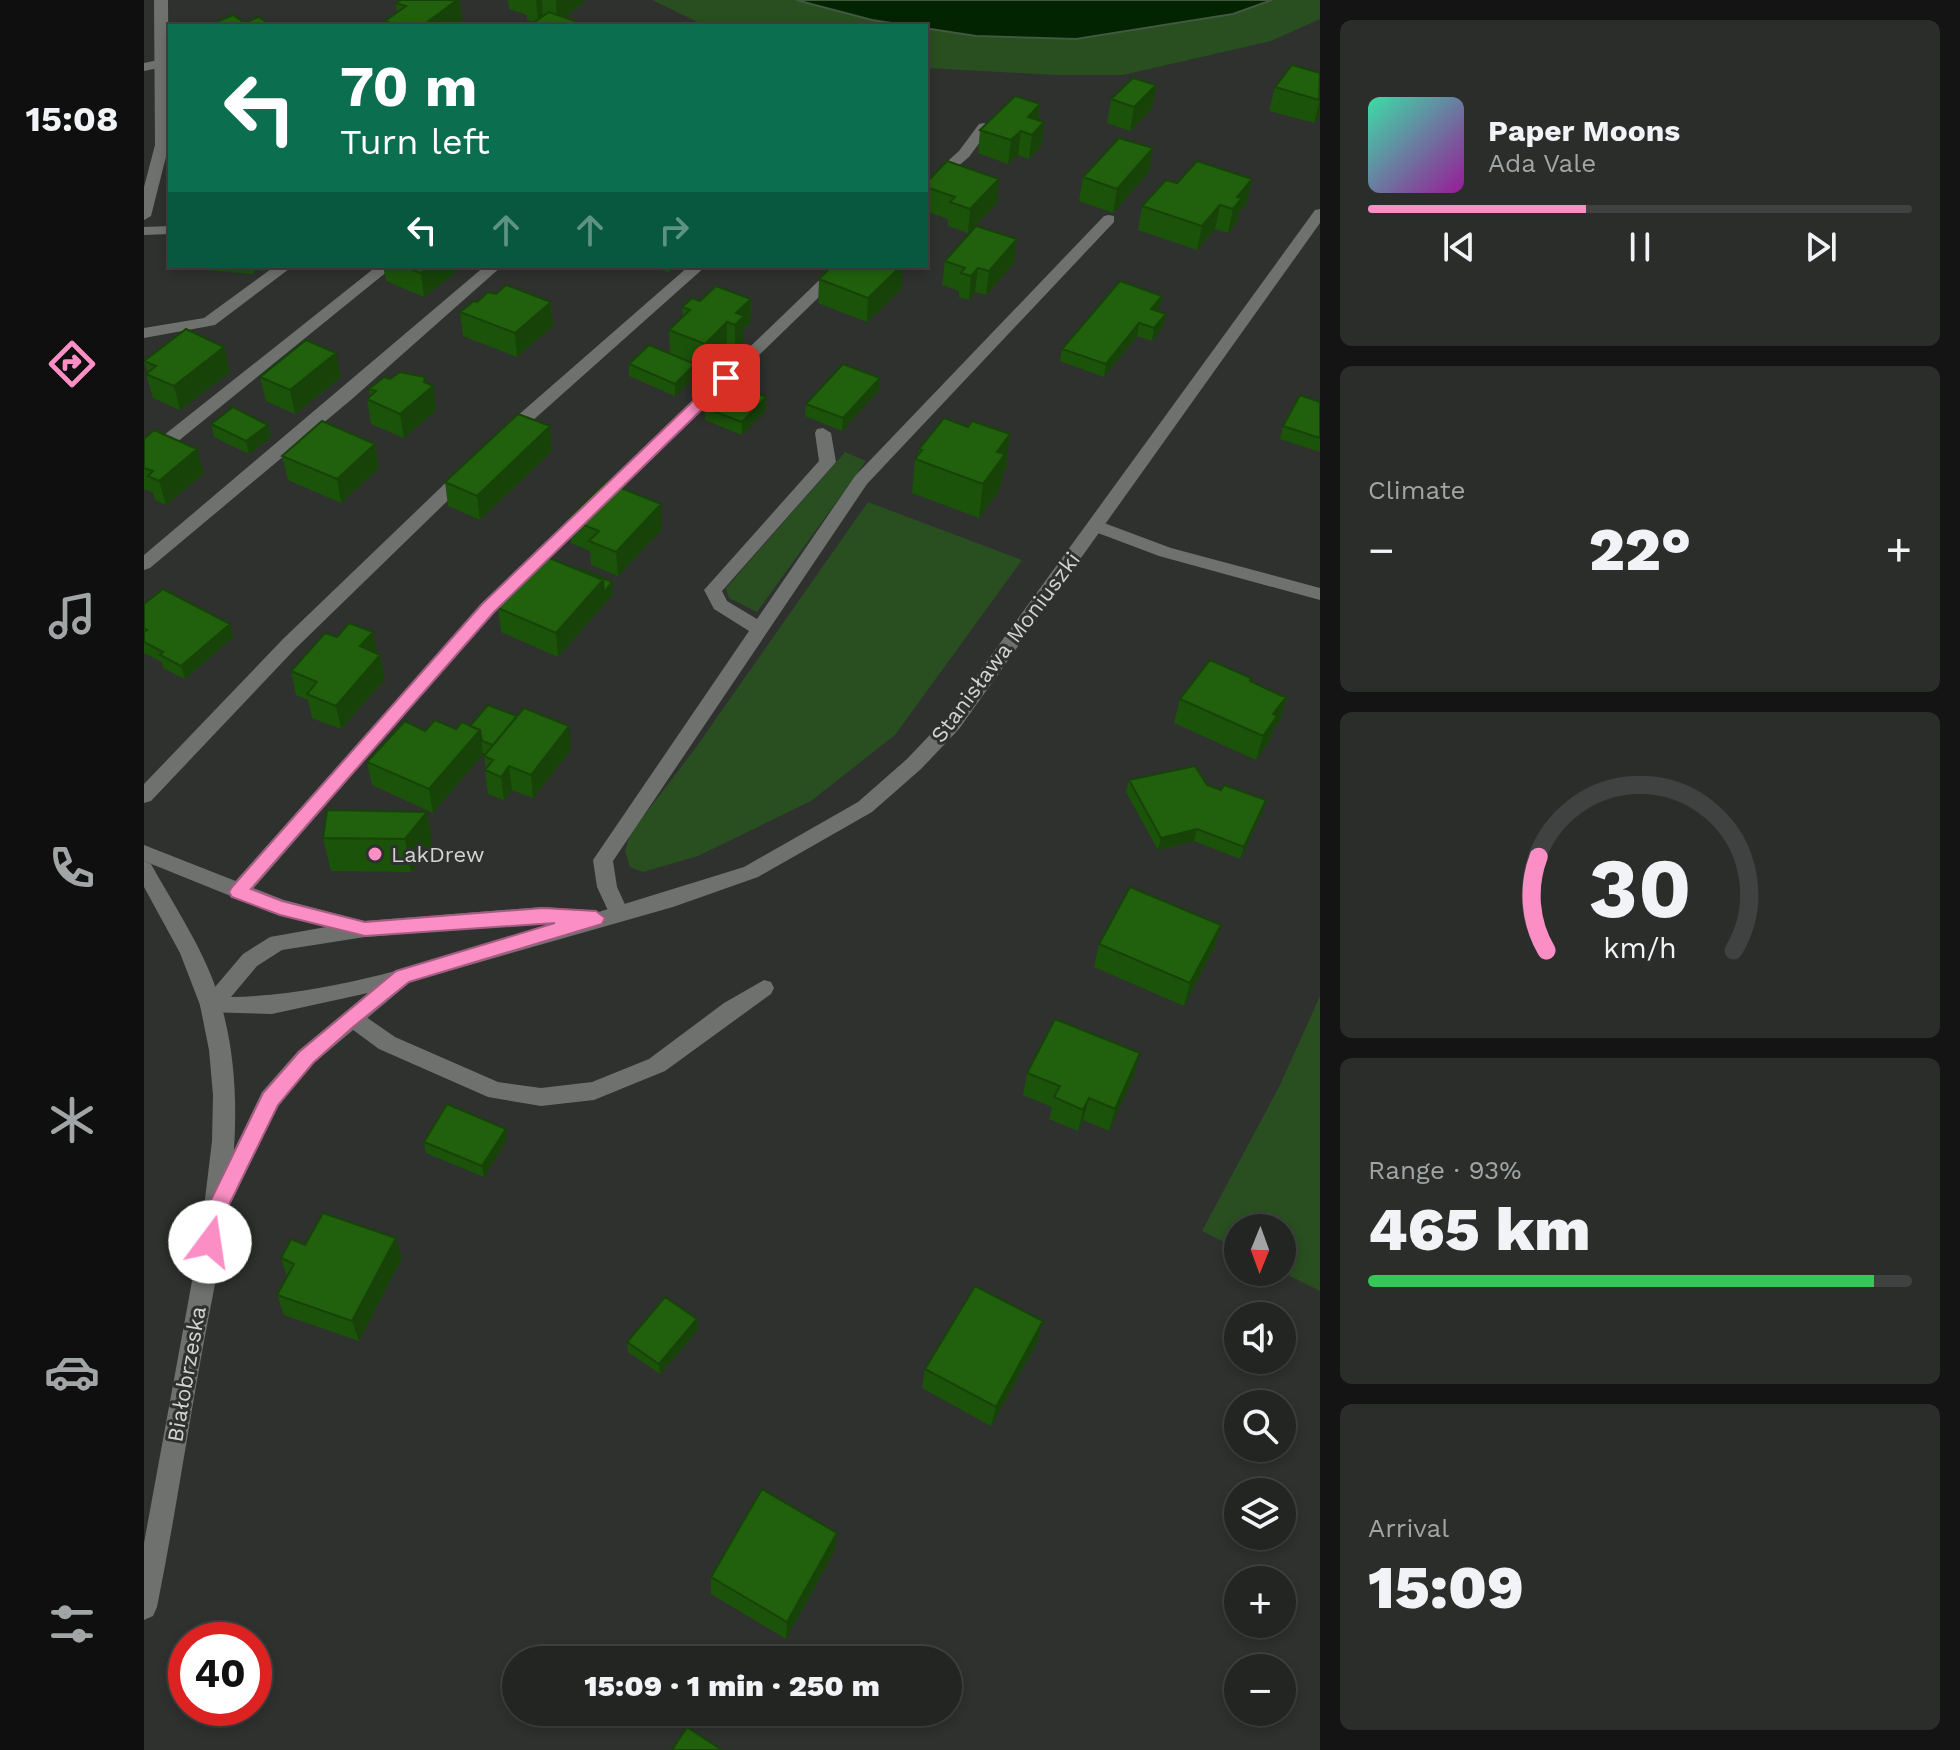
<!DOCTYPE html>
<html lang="en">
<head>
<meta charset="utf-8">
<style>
	body { margin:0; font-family:"Work Sans",sans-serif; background:#2a2d2a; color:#f1f3f6; height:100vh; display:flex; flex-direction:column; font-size:30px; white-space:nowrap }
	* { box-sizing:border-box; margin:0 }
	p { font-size:26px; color:#a2a5a5 }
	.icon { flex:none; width:44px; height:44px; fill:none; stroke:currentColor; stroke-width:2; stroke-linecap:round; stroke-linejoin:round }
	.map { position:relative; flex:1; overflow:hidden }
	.side { display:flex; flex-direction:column; gap:20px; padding:20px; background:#131413; width:640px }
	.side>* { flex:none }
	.top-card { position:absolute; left:24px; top:24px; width:760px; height:244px; border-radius:0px; box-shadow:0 4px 12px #0003,0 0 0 2px #3f4240; background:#0b6e4f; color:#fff; overflow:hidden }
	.needle { width:52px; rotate:181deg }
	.tools { position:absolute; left:1080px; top:1214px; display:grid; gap:16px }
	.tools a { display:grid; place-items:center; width:72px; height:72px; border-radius:50%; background:#222522; box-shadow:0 4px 12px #0003,0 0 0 2px #3f4240; font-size:40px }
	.speed { position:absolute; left:24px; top:1622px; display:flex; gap:16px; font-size:40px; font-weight:700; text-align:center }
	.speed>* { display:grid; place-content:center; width:104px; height:104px; border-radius:50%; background:#222522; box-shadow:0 4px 12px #0003,0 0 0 2px #3f4240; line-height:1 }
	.speed .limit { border:12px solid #d22; background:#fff; color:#111 }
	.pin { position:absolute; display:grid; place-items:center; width:68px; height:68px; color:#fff; margin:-34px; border-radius:16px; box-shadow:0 4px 12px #0006 }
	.me { position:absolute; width:88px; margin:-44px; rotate:14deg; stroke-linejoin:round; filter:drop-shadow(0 0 6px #0008) }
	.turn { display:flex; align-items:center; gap:28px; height:168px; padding:0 40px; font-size:36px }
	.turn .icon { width:104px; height:104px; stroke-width:2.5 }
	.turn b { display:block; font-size:56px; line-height:68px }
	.lanes { display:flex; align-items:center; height:76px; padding:0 40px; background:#0003; justify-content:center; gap:40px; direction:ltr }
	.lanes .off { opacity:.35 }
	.big { font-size:60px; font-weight:800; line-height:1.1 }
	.side .card { flex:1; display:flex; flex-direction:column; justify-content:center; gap:12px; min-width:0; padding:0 28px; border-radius:12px; background:#2a2d2a }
	.side .dial { align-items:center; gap:0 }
	.dial svg { height:208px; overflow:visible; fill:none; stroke:#3f4240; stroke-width:7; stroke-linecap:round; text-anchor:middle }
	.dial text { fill:#f1f3f6; stroke:none }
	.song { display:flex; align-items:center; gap:24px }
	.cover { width:96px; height:96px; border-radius:12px; background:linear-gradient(135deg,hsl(160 70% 55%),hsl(300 70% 35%)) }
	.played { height:8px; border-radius:4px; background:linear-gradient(90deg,#fb8fc5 40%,#3f4240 40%) }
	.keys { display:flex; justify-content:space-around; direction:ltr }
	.heat { display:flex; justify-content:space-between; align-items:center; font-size:44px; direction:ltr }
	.charge { height:12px; border-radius:6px; background:linear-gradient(90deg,#34c759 93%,#3f4240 0) }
	.trip { position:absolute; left:358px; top:1646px; width:460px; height:80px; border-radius:40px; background:#222522; box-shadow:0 4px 12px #0003,0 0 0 2px #3f4240; font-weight:800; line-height:80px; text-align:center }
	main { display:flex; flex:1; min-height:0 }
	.dock { display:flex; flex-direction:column; width:144px; justify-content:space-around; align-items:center; background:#0e0f0e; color:#a2a5a5 }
	.dock .icon { width:56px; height:56px }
	.dock .current { color:#fb8fc5 }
	.dock b { font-size:36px; color:#f1f3f6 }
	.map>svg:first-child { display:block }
</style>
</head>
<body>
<main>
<nav class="dock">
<b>15:08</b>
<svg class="icon current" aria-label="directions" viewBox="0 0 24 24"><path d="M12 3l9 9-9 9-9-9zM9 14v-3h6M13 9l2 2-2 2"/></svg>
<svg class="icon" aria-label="music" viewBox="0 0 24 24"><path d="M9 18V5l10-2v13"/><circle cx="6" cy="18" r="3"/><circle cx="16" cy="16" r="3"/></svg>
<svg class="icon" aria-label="phone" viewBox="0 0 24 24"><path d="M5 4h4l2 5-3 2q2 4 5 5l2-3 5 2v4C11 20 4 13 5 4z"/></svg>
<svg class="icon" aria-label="climate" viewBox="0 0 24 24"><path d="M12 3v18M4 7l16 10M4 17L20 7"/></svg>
<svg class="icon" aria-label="car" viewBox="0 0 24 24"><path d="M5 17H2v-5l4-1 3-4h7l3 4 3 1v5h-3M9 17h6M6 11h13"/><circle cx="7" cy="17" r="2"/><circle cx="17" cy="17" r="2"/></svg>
<svg class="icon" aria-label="filters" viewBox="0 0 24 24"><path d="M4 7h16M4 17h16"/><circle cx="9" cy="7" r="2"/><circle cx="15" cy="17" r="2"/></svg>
</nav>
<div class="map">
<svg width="1176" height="1750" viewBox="0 0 1176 1750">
	<rect width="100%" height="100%" fill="#2e312e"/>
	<path fill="#294e20" d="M508 0H652L728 20 768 26H562Z
		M1128 0H1176V19L1127 41 979 75H912L782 68V28L832 36 932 39 1089 14Z
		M701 452 722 461 613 612 585 598 582 588Z
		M724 502 878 560 751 735 667 801 554 856 499 872 486 867 481 851 486 834 550 750Z
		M1176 996V1291L1138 1272V1228H1094V1249L1058 1231 1136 1085Z"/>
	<path fill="#032400" stroke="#41593f" stroke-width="2" d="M652 0H1128L1089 14 932 39 832 36 728 20Z"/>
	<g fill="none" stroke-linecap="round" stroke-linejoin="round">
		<path fill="#6e716e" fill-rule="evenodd" d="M19 59 24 60V66L0 71V63Z
			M840 123 847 127 825 157 782 193V181L815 151 835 124Z
			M965 215 970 216V222L723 484 469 861 473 887 485 913 482 919H468L453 887 449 860 605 631 570 609 560 590 675 461 671 433 673 429 679 428 687 433 692 462 578 591 583 601 613 619 711 476 960 216Z
			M26 226V234L0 235V227Z
			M131 266H149L71 325 0 338V328L60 318Z
			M233 266H250L6 464 0 465V451Z
			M341 266H358L208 399 6 568 0 570V555Z
			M545 266H562L368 439H356L354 435 356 431Z
			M690 266H707L350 612 101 898H87L84 892 87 886 338 604Z
			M321 469 329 474 327 478 151 649 7 801 0 803V784L139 639 315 470Z
			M952 520 1027 548 1176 588V600L1015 556 946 530 943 526 946 522Z
			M620 980 627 982 630 988 627 994 521 1071 450 1100 397 1106 344 1097 235 1049 201 1024 197 1018 201 1012 208 1009 215 1012 251 1037 354 1082 397 1088 448 1082 505 1059 580 1003Z"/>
		<path fill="#6e716e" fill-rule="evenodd" d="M1176 209V223L815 729 777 769 728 812 614 877 529 907 266 982 170 1063 134 1105 84 1209 76 1212 68 1209 65 1202 118 1092 154 1051 224 993 128 1014 60 1012 56 1006 60 1000 99 954 126 937 182 927 129 913 0 861V845L140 900 220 921 399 907 440 910 448 914 600 867 714 802 763 759 801 719 1171 210ZM399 923 413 924C307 954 198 995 87 997L113 966 138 950 221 937Z"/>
		<path fill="#6e716e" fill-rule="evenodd" d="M10 0H24L25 145 7 216 0 220V187L11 145Z
			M0 861 7 864C32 909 63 954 77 1004 111 1124 76 1249 55 1369 41 1448 29 1528 13 1607L9 1616 0 1620V1543L57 1232 68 1141 69 1095 65 1050 56 1005 36 953 0 887Z"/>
	</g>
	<path fill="#1c530b" d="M257 0H316L318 22 312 26H242L241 21 253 13 252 3Z
		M364 0H440V2L421 17 390 22 383 20V15L365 9Z
		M1176 73V116L1170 123 1125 111 1131 87Z
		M1012 85 1008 109 986 131 963 123 967 99Z
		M896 104 894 120 900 122 897 146 885 159 874 155 864 164 834 153 836 130Z
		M1005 172 969 213 935 201 939 177Z
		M1108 179 1103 203 1095 212 1093 222 1084 233 1071 229 1053 250 994 230 998 206Z
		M782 183 853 203 824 233 804 226V219L782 211Z
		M801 261 870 263 842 295 831 292 825 300 815 297V291L798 285Z
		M60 266H123L121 271 111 270 109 274 61 270Z
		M239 266H320L280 297 242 281Z
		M508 266H534L526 273Z
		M688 266H759L757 289 723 322 674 303 675 279Z
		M352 294 407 302 409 326 373 357 319 336 316 312 333 302Z
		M607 299 606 323 600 329V340L591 349 583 346 561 368 538 359 551 377 531 396 485 376V364L526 354 525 330 539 317 538 307 556 301Z
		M1016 308 1013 311 1022 314 1019 327 1008 341 993 336 960 377 916 361 918 349Z
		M0 361 86 372 36 410 9 398 2 374 4 373Z
		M116 377H197L151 414 122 401Z
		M281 377V383L292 410 260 438 227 424 223 399 226 396 225 389Z
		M736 378 735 390 698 431 661 416 662 404Z
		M571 386 622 397V410L598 435 561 420V408L571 397Z
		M1176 402V452L1136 439 1139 426Z
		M67 424 124 425 127 437 105 454 70 437Z
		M406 426 408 451 336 520 304 506 301 482Z
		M824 427 866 434 862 469 859 473 856 489 835 518 768 493 771 459 774 455 775 449Z
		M0 439 60 473 22 505 11 500 9 493 0 489Z
		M231 444 235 468 197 503 144 480 138 456Z
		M425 519 518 529 474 576 447 565 446 551 427 543Z
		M469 594 414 657 357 632 354 608Z
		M0 604 90 636 41 679 19 668 18 662 0 653Z
		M229 632 233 653 236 655 241 679 197 729 168 718 164 700 152 695 147 671 193 637Z
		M1107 681 1138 696H1143L1136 720 1130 728 1126 740 1112 760 1030 723 1036 699Z
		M326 726 427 750 389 798 368 790 360 800 344 794 341 770 342 769 340 756 342 754 339 753 289 813 228 785 223 762 281 731 312 729Z
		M985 780 1063 785 1077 790 1122 800 1118 813 1096 859 1050 841 1014 850 982 792Z
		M183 810 289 846 267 872 187 871 179 838Z
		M1077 925 1070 948 1040 1006 950 967 955 944Z
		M883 1073 990 1075 965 1131 939 1120 934 1131 905 1119 908 1107 879 1095Z
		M363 1140 340 1177 282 1153 280 1142Z
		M161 1245 258 1258 215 1341 140 1315 133 1295 143 1276 137 1258Z
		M553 1319 554 1330 516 1374 484 1352 483 1342Z
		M894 1341 847 1426 778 1388 781 1369Z
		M691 1550 642 1639 567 1594V1577Z"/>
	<path fill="#174309" d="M313 0H316L318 22 312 26H278Z
		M392 0H398L399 19 394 23Z
		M412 0H440V2L413 23Z
		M1012 85 1008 109 986 131 990 107Z
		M1176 99V116L1170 123Z
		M896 104 893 128 884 117Z
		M900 122 897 146 885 159 888 135Z
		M877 131 874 155 864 164 867 140Z
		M1009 148 1005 172 969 213 973 189Z
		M855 179 853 203 824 233 826 209Z
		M1108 179 1103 203 1095 212 1093 222 1084 233 1089 209 1093 197Z
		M1076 205 1071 229 1053 250 1058 226Z
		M873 239 870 263 842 295 845 271Z
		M286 266H320L280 297 277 273Z
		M526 266H534L526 273Z
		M757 266H759L757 289 723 322 724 298Z
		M834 268 831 292 825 300 827 276Z
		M1018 296 1016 308 1004 322 1007 309Z
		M607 299 606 323 600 329V340L591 349V325L592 313Z
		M407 302 409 326 373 357 371 333Z
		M1022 314 1019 327 1008 341 1010 328Z
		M583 322V346L561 368V344Z
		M995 323 993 336 960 377 962 364Z
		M80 347 86 372 36 410 30 386Z
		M192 353 197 377 151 414 146 390Z
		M551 364V377L531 396V384Z
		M281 377 283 391 289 386 292 410 260 438 256 414 280 382Z
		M736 378 735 390 698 431 699 418Z
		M622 397V410L598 435V422Z
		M124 425 127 437 105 454 102 441Z
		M406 426 408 451 336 520 333 496Z
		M866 434 862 469 859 473 856 489 835 518 839 484 853 452Z
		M231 444 235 468 197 503 193 479Z
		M53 449 60 473 22 505 15 481Z
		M517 504 518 529 474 576 472 552Z
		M459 580 468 582 469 594 414 657 412 633Z
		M86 624 90 636 41 679 37 666Z
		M229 632 234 656 216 646Z
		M236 655 241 679 197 729 192 706Z
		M1143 696 1136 720 1130 728 1126 740 1112 760 1119 736 1129 714Z
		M425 726 427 750 389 798 387 775Z
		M336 730 339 754 289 813 285 789Z
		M365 766 368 790 360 800 357 777Z
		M1122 800 1118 813 1096 859 1100 847Z
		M283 812 289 846 267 872 261 839Z
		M1053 829 1050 841 1014 850 1017 838Z
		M1077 925 1070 948 1040 1006 1046 983Z
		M996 1053 990 1075 965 1131 971 1109Z
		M945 1098 939 1120 934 1131 939 1110Z
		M362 1129 363 1140 340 1177 338 1166Z
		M252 1238 258 1258 215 1341 208 1321Z
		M553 1319 554 1330 516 1374 515 1364Z
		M899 1321 894 1341 847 1426 852 1407Z
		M693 1533 691 1550 642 1639 643 1622Z"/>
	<path fill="#21600d" stroke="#174309" stroke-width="2" d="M257 0H313L278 26H256L241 21 262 6 252 3Z
		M405 12 431 21 424 26H385Z
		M89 15 101 23 114 17 128 25 63 26Z
		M1148 65 1176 73 1175 100 1131 87Z
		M989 78 1012 85 990 107 967 99Z
		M871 96 896 104 884 117 900 122 888 135 877 131 867 140 836 130Z
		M975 138 1009 148 973 189 939 177Z
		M803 161 855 179 826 209 806 202 811 197 782 187V183Z
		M1053 161 1108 179 1093 197 1098 198 1089 209 1076 205 1058 226 998 206 1022 180 1033 183Z
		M832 226 873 239 845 271 834 268 827 276 817 273 821 268 801 261Z
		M259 266H286L277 273Z
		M688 266H757L724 298 675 279Z
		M976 281 1018 296 1007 309 1022 314 1010 328 995 323 962 364 918 349Z
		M362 285 407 302 371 333 316 312 330 301 333 302 344 292 352 294Z
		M572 286 607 299 592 313 600 316 591 325 583 322 561 344 525 330 546 310 538 307 548 298 556 301Z
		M42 329 80 347 30 386 2 374 12 366 0 361Z
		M162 340 192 353 146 390 116 377Z
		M505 345 551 364 531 384 485 364Z
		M699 364 736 378 699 418 662 404Z
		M256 372 281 377 280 382 289 386 256 414 223 399 232 391 225 389 240 377 246 379Z
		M578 380 622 397 598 422 561 408 579 389 571 386Z
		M1156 395 1176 402V438L1139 426Z
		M89 407 124 425 102 441 67 424Z
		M374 414 406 426 333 496 301 482Z
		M800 418 824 427 828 421 866 434 853 452 861 454 839 484 771 459 778 450 775 449Z
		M178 421 231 444 193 479 138 456Z
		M10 430 53 449 15 481 4 476 9 471 0 468V439Z
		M462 482 517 504 472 552 445 541 455 531 425 519Z
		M403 557 459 580 412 633 354 608Z
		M437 569 468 582 460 592 459 580 436 570Z
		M19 589 86 624 37 666 16 655 19 652 0 642V632L3 630 0 629V604Z
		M205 623 229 632 216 646 236 655 192 706 163 694 173 682 147 671 181 633 193 637Z
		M1066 660 1107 678 1106 681 1138 696H1143L1129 714 1133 716 1119 736 1036 699Z
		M344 705 373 716 349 745 338 741 336 730 326 726Z
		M380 708 425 726 387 775 365 766 357 777 341 770 349 760 340 756Z
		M291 720 312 729 318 722 336 730 285 789 223 762 261 721 281 731Z
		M1051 766 1063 785 1077 790 1080 785 1122 800 1100 847 1053 829 1017 838 985 780Z
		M183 810 283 812 261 839 179 838Z
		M986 887 1077 925 1046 983 955 944Z
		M911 1019 996 1053 971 1109 945 1098 939 1110 910 1097 916 1086 883 1073Z
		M303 1104 362 1129 338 1166 280 1142Z
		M179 1213 252 1238 208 1321 133 1295 150 1264 137 1258 147 1239 161 1245Z
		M831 1286 899 1321 852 1407 781 1369Z
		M521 1297 553 1319 515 1364 483 1342Z
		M618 1489 693 1533 643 1622 567 1577Z
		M543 1727 578 1750H528Z"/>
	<path fill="#fb8fc5" stroke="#a35d80" stroke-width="2" d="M582 373 589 378 587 381 350 612 107 889 138 901 221 922 399 908 452 911 461 918 458 924 265 982 209 1027 169 1063 134 1105 81 1213 73 1249 66 1252 59 1249 56 1242 64 1206 119 1093 155 1052 252 971 411 923 221 936 136 915 88 897 85 892 88 887 338 604 577 374Z"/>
	<circle fill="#fb8fc5" stroke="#2e312e" stroke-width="3" cx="231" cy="854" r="8"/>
	<g text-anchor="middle" stroke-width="6" stroke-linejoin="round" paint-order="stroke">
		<g font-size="22" fill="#d3d4d2" stroke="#2e312e">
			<text transform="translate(861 647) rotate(-53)" y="8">Stanisława Moniuszki</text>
			<text transform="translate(42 1374) rotate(-80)" y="8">Białobrzeska</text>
		</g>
		<g font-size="22" fill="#d3d4d2" stroke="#2e312e" text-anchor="start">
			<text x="247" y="862">LakDrew</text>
		</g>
	</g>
</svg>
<div class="tools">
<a><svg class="needle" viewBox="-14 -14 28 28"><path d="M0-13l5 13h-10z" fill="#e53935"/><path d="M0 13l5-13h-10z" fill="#a2a5a5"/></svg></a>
<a><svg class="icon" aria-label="sound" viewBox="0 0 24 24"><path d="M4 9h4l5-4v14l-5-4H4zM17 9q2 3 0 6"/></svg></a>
<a><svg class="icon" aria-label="search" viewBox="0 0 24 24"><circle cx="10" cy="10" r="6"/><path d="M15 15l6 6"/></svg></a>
<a><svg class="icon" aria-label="layers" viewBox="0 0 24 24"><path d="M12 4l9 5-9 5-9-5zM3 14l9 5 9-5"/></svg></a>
<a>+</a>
<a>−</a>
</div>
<div class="speed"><div class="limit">40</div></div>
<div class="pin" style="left:582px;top:378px;background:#d93025"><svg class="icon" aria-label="arrive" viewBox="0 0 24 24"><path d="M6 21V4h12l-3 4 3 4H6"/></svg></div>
<svg class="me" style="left:66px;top:1242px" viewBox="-20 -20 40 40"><circle r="19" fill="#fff"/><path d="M0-13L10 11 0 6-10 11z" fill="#fb8fc5"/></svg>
<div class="trip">15:09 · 1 min · 250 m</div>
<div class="top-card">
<div class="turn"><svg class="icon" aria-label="left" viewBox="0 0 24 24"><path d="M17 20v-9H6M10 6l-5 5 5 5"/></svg><div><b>70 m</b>Turn left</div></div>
<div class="lanes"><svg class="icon" aria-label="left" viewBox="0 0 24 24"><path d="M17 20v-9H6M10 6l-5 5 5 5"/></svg><svg class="icon off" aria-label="ahead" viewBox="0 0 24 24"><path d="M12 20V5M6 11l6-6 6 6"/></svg><svg class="icon off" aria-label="ahead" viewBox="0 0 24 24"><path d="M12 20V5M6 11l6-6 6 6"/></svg><svg class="icon off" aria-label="right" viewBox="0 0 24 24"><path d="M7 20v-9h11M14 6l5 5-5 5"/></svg></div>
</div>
</div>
<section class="side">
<div class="card">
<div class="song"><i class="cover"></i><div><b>Paper Moons</b><p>Ada Vale</p></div></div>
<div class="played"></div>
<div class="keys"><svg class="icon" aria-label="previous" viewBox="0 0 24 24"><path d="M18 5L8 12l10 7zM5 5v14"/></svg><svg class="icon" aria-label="pause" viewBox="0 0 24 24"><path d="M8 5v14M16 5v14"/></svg><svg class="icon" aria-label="next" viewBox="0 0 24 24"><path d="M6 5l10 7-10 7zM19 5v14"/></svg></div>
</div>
<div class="card"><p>Climate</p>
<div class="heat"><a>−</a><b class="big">22°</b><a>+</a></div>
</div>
<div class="card dial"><svg viewBox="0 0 100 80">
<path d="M14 69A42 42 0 1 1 86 69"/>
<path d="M14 69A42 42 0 0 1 11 33" stroke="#fb8fc5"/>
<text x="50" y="56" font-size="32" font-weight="700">30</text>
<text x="50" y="72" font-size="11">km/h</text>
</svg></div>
<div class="card"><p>Range · 93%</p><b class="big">465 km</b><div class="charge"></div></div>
<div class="card"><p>Arrival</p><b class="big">15:09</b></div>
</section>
</main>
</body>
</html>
